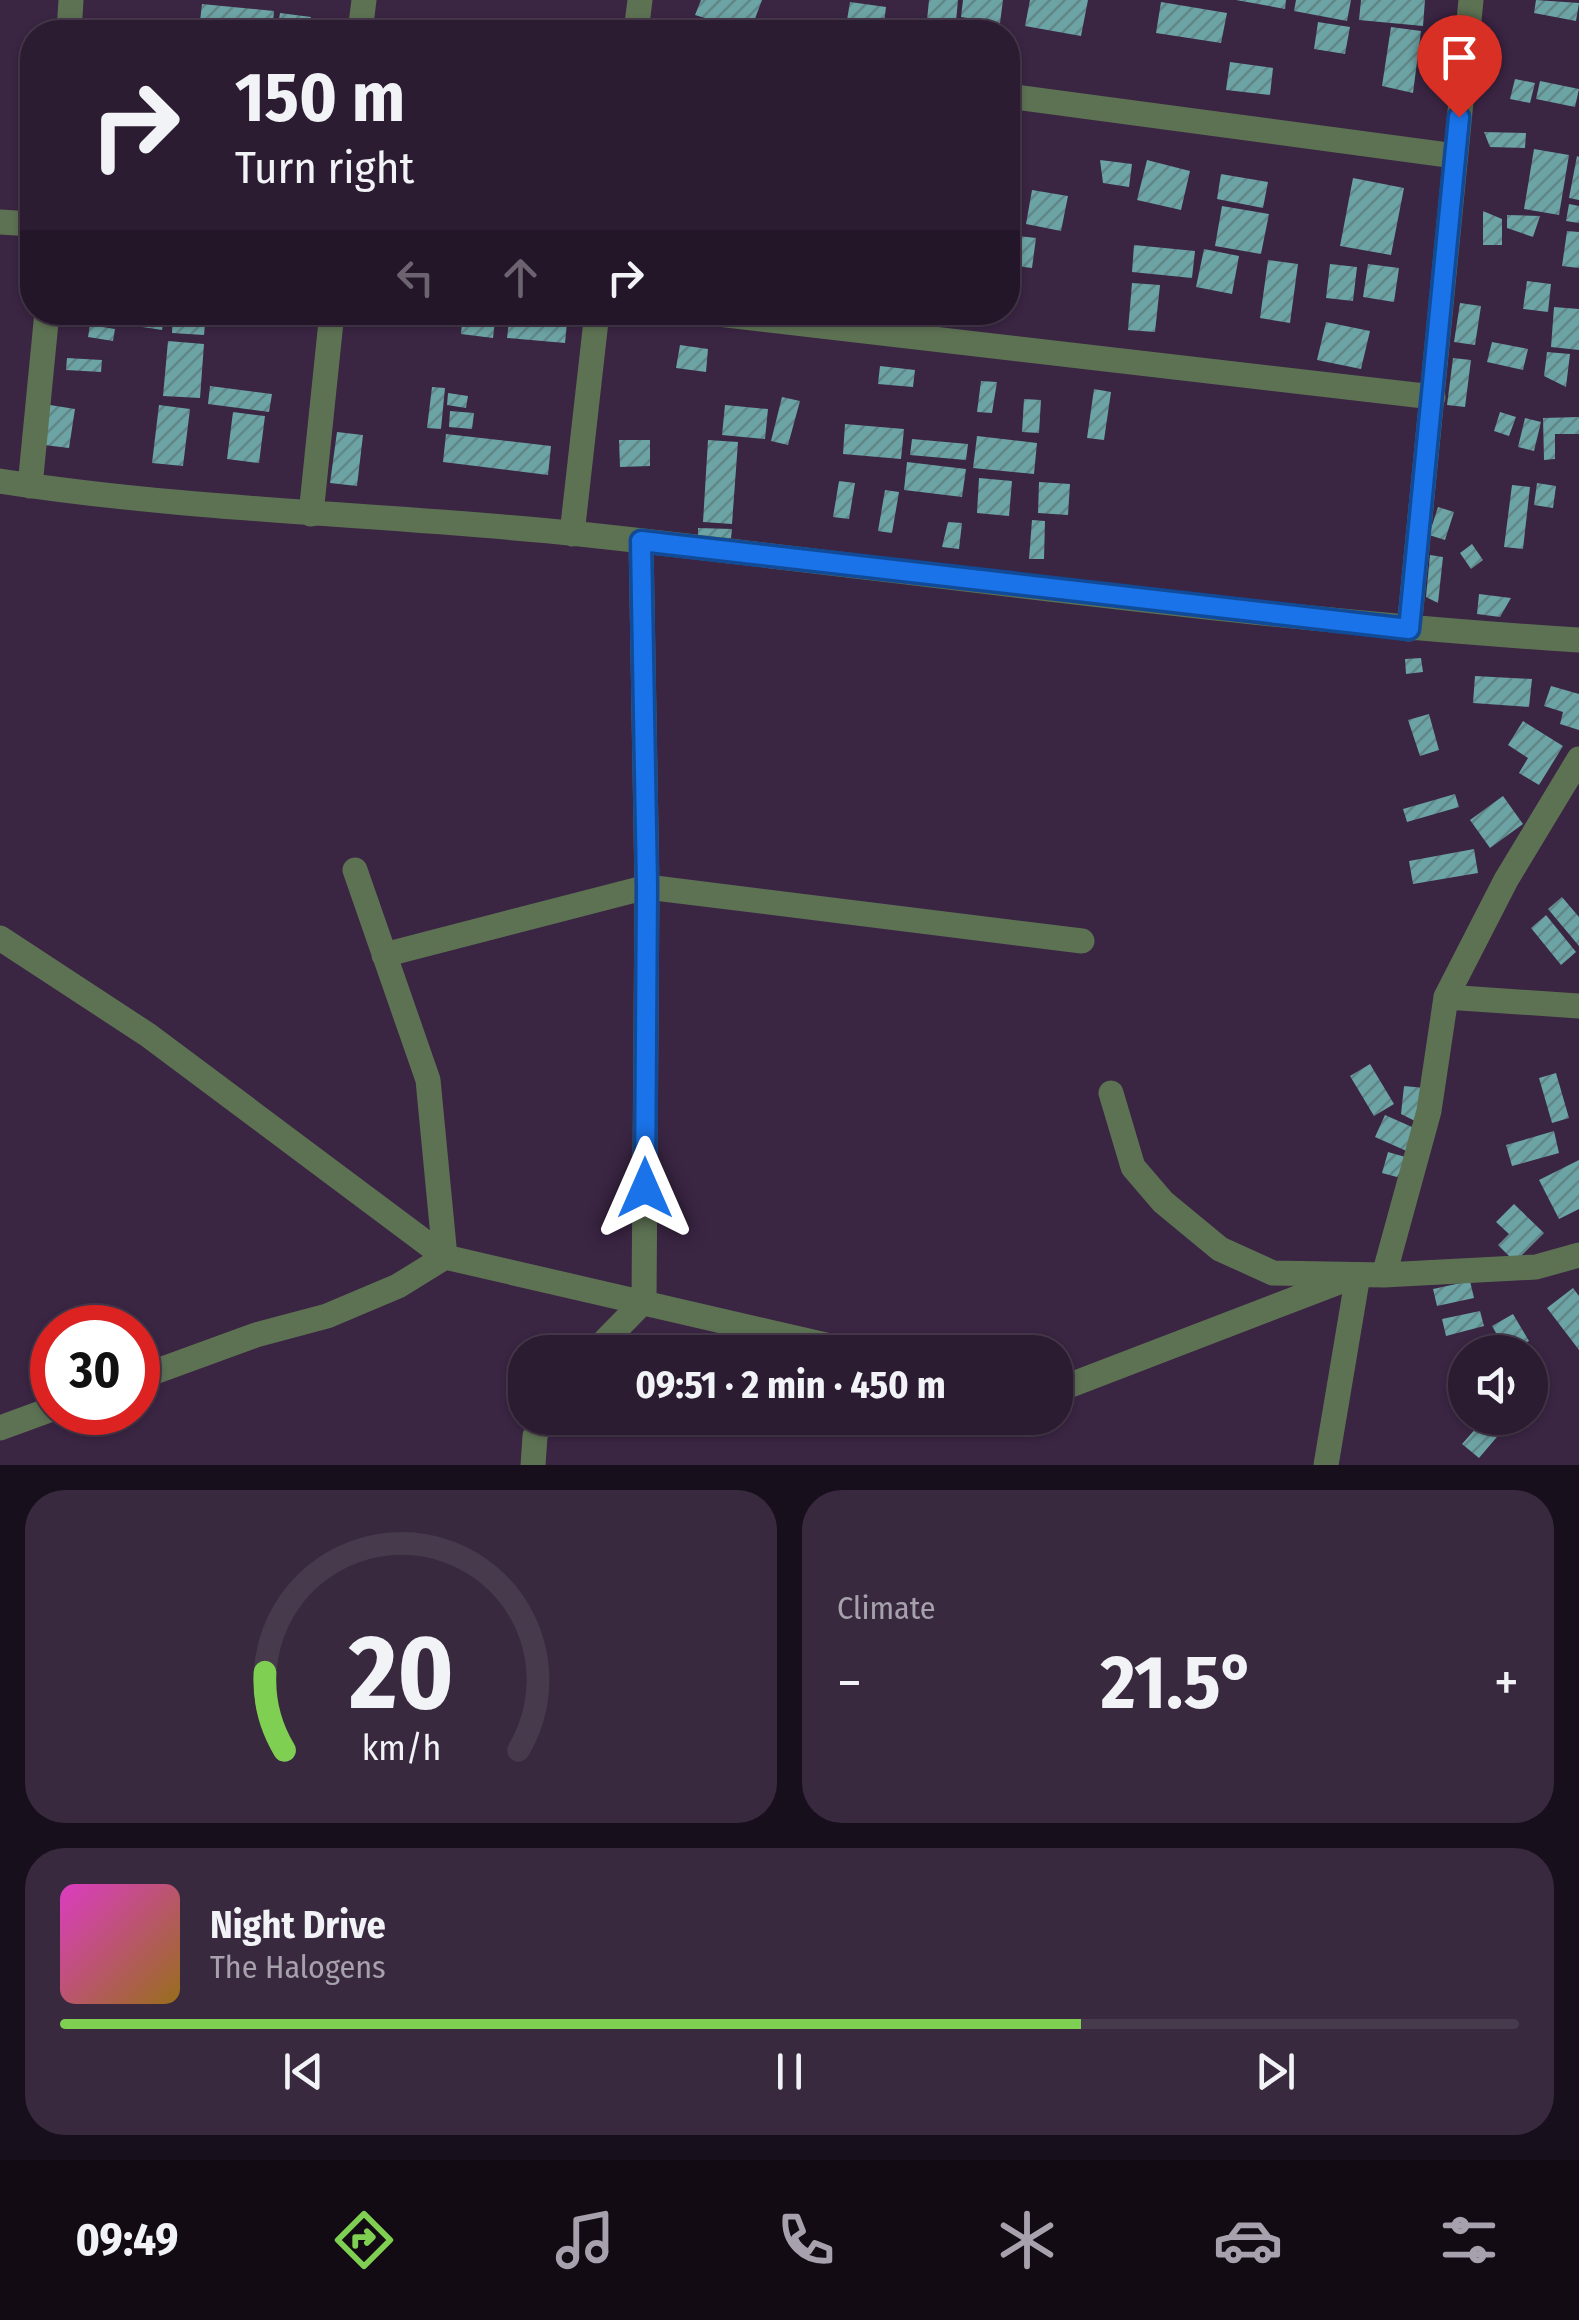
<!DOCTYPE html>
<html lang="en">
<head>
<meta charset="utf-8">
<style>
	body { margin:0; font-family:"Fira Sans Condensed",sans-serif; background:#38293e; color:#f1f3f6; height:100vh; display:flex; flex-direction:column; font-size:38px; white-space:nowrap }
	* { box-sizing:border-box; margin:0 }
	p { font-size:32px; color:#a6a1ac }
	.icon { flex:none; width:55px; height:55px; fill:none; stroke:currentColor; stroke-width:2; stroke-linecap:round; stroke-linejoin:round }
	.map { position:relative; height:1465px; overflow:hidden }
	.sheet { display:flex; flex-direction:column; gap:25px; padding:25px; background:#180f1c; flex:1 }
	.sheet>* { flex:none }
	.top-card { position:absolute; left:20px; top:20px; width:1000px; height:305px; border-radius:40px; box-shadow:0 2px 8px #0004,0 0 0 2px #483a4d; background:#2c1c32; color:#f1f3f6; overflow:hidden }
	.controls { position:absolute; left:1448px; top:1335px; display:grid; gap:20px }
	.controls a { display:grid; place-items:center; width:100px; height:100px; border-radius:50%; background:#2c1c32; box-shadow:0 2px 8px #0004,0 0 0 2px #483a4d; font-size:50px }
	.speed { position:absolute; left:30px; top:1305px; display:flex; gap:20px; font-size:50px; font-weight:700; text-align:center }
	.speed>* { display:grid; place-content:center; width:130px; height:130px; border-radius:50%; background:#2c1c32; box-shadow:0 2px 8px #0004,0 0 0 2px #483a4d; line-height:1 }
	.speed .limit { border:15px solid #d22; background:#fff; color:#111 }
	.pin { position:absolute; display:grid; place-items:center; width:85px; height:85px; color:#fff; margin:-102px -42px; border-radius:50% 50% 50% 0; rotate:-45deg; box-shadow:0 0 10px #0007 }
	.pin .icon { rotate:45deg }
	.me { position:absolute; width:110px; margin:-55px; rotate:0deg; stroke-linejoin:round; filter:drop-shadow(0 0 8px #0008) }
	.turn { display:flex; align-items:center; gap:35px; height:210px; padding:0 50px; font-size:45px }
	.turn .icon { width:130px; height:130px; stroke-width:2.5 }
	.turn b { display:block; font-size:70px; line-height:85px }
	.lanes { display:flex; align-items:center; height:95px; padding:0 50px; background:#0003; justify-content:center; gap:50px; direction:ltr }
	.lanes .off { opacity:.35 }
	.big { font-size:75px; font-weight:700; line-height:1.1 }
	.sheet .tile { flex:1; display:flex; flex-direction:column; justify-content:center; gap:15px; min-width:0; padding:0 35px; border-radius:40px; background:#38293e }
	.sheet .dial { align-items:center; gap:0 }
	.dial svg { height:260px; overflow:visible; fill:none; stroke:#483a4d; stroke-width:7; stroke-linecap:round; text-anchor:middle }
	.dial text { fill:#f1f3f6; stroke:none }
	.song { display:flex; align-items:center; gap:30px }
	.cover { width:120px; height:120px; border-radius:15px; background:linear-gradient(135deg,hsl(310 70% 55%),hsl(40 70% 35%)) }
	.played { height:10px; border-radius:5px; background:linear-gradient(90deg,#7fd052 70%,#483a4d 70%) }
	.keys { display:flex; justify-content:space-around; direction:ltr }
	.heat { display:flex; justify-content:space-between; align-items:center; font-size:55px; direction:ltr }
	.sheet .tiles { flex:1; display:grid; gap:25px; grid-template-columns:1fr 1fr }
	.tile:last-child { grid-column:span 2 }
	.trip { position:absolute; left:508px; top:1335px; width:565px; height:100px; border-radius:40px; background:#2c1c32; box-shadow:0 2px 8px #0004,0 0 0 2px #483a4d; font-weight:700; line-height:100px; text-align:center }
	.tab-bar { display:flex; height:160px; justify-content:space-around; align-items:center; background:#120b14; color:#a6a1ac }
	.tab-bar .icon { width:70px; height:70px }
	.tab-bar .current { color:#7fd052 }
	.tab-bar b { font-size:45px; color:#f1f3f6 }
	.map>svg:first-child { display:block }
</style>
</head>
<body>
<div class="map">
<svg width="1579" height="1465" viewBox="0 0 1579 1465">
	<defs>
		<pattern id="building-hatch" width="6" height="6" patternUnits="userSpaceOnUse" patternTransform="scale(2.5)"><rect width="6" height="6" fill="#6ca3a4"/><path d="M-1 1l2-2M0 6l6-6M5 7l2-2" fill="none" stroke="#618688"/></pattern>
	</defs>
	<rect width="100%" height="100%" fill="#3a2543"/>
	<path fill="url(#building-hatch)" d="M701 0H762L750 32 695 15Z
		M929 0H958L955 32 926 30Z
		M963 0H1003L1000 23 961 17Z
		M1030 0H1088L1081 36 1025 26Z
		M1236 0H1286L1285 9Z
		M1296 0H1351L1347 21 1294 11Z
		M1361 0H1425L1423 26 1359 20Z
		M1536 0 1579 3 1576 21 1534 13Z
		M850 2 886 7 883 32H845Z
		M1161 2 1227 13 1221 43 1156 33Z
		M202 4 274 11 272 32 199 30Z
		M280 13 311 17 309 32H277Z
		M1318 22 1350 27 1345 54 1314 49Z
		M1391 27 1421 31 1413 93 1382 86Z
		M1230 62 1273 68 1270 95 1226 90Z
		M1515 79 1535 83 1530 103 1510 99Z
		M1540 81 1579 89 1575 107 1536 99Z
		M1484 132 1526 133 1525 148 1490 147Z
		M1534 149 1569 155 1559 215 1524 209Z
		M1577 156 1579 157V200L1569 198Z
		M1100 160 1132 164 1129 187 1103 183Z
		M1147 160 1190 171 1181 210 1137 200Z
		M1221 174 1268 182 1263 208 1217 199Z
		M1353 178 1404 188 1391 255 1340 246Z
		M1032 190 1068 196 1061 231 1026 224Z
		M1569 204 1579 206V223L1566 221Z
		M1222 206 1269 214 1261 254 1215 246Z
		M1483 211 1502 219V245H1483Z
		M1507 215 1540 216 1533 237 1507 228Z
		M1567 231 1579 232V268L1562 266Z
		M1008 235 1036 238 1032 268 1008 265Z
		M1134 245 1195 251 1192 278 1132 272Z
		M1204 249 1239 256 1232 294 1196 287Z
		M1268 260 1298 264 1290 323 1260 318Z
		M1330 264 1357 267 1353 301 1326 298Z
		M1368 264 1399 268 1394 302 1363 297Z
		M1527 281 1551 284 1548 312 1523 309Z
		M1132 283 1160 285 1155 332 1128 330Z
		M1460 303 1481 306 1475 345 1454 342Z
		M1554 307 1579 309V350L1551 347Z
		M138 312H165L162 330 136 326Z
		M173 312H206L204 335 172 333Z
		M463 312H496L493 338 461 334Z
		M510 312H568L565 343 507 338Z
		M1326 322 1370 331 1361 369 1317 360Z
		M90 325 115 329 113 341 88 337Z
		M168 341 204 344 200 398 163 396Z
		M1492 342 1528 349 1523 370 1487 362Z
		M680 345 708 349 706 372 676 368Z
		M1547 352 1570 354 1566 387 1544 376Z
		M67 358 102 360 101 372 66 370Z
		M1453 358 1471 360 1465 407 1447 405Z
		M880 366 915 370 913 387 878 384Z
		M981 381 997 382 992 413 977 412Z
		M210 386 272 394 269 412 208 404Z
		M432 387 445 388 441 429 427 428Z
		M1094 389 1111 392 1104 440 1087 438Z
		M448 393 468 396 466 408 447 405Z
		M782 397 800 401 788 445 771 441Z
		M1024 399 1041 400 1039 433 1022 432Z
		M50 405 75 409 69 448 44 445Z
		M159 405 190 409 183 466 152 463Z
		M725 405 768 409 765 439 722 435Z
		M450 411 474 413 472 429 449 427Z
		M233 412 265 416 259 463 227 459Z
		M1500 412 1516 417 1509 436 1494 431Z
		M1579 417V434H1555V459L1544 460 1543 418Z
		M1525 418 1541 422 1534 451 1518 447Z
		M845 424 904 429 901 459 843 454Z
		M337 432 363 435 357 486 330 483Z
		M446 434 551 446 548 475 443 462Z
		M977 436 1037 443 1034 474 973 468Z
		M912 439 968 444 966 460 910 455Z
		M619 440H650V466L620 467Z
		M708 440 738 442 732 524 703 522Z
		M907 462 966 469 962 497 904 490Z
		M979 478 1012 481 1009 516 977 513Z
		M839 481 855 483 849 519 833 517Z
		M1039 482 1070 484 1068 515 1038 513Z
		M1537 483 1556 486 1553 508 1534 505Z
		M1512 485 1530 487 1523 549 1504 547Z
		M885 490 899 492 892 533 878 531Z
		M1438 507 1454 512 1445 540 1429 535Z
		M1032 520 1045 521 1044 559H1029Z
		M948 522 962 523 959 549 942 547Z
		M698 528 732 529 731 538 698 537Z
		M1472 544 1483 560 1471 569 1460 553Z
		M1430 555 1443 557 1438 603 1426 597Z
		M1479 594 1511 598 1500 617 1477 614Z
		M1421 658 1423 672 1406 674 1405 659Z
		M1475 676 1532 679 1529 707 1473 703Z
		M1551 686 1579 694V730L1560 724 1563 712 1544 706Z
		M1429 714 1439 750 1420 756 1408 720Z
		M1523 721 1563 746 1539 785 1519 773 1528 758 1508 745Z
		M1455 794 1459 807 1407 822 1403 809Z
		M1503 796 1523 824 1490 848 1470 820Z
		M1474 849 1478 873 1413 884 1409 861Z
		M1562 897 1579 917V946L1548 909Z
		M1546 915 1576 952 1561 965 1531 928Z
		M1370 1064 1394 1104 1374 1116 1350 1076Z
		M1556 1073 1569 1118 1552 1123 1539 1078Z
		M1404 1086 1425 1088 1421 1124 1401 1114Z
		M1385 1115 1421 1131 1411 1153 1375 1137Z
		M1554 1131 1559 1153 1512 1166 1506 1145Z
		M1388 1152 1409 1158 1397 1177 1382 1173Z
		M1579 1160V1209L1559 1219 1539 1180Z
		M1514 1204 1544 1233 1515 1262 1498 1245 1509 1234 1496 1222Z
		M1470 1281 1474 1298 1437 1306 1433 1289Z
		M1573 1288 1579 1296V1350L1547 1308Z
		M1480 1311 1484 1326 1446 1336 1442 1319Z
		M1513 1314 1529 1341 1507 1352 1492 1326Z
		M1485 1418 1502 1431 1479 1458 1462 1444Z"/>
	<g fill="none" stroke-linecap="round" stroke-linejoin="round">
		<path stroke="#5d7253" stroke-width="25" d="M69 32 71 0
			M360 32 364 0
			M636 32 640 0
			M1008 96 1455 156
			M0 222 32 224
			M701 312 1433 397
			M0 481C192 511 387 514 580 534 913 570 1245 619 1579 640
			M30 486 47 312
			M311 514 332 312
			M572 534 597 312
			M1409 629 1471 0
			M0 938 148 1035 445 1257 856 1352
			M384 955 647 887 1082 941
			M1446 997 1579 1006
			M1111 1093 1133 1167 1163 1202 1220 1249 1273 1273 1384 1275 1536 1267 1579 1255
			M1384 1275 1429 1111 1446 997 1506 880 1579 759
			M594 1352 644 1301 647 887 641 541
			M138 1378 256 1335 327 1316 398 1286 445 1257 428 1080 355 870
			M1055 1391 1344 1280
			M0 1428 52 1409
			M533 1465 535 1436 543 1418
			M1326 1465 1358 1275"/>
	</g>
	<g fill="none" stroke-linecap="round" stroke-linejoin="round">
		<defs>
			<path id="route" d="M645 1188 647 886 641 541 1409 629 1459 117"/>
		</defs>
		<use href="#route" stroke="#114b97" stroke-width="25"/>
		<use href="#route" stroke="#1a73e8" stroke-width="18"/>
	</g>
</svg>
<div class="controls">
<a><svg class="icon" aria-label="sound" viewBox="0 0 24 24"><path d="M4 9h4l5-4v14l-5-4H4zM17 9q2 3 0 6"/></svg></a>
</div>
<div class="speed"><div class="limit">30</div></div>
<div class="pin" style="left:1459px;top:117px;background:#d93025"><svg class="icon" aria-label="arrive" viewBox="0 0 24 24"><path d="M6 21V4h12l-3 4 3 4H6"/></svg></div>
<svg class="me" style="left:645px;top:1188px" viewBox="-20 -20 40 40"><path d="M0-17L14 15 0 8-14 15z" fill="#1a73e8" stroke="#fff" stroke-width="4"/></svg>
<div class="trip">09:51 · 2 min · 450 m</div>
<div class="top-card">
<div class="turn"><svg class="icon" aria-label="right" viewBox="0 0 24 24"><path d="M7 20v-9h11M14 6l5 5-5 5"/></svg><div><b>150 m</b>Turn right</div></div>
<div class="lanes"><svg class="icon off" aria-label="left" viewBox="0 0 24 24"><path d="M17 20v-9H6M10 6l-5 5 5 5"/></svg><svg class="icon off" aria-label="ahead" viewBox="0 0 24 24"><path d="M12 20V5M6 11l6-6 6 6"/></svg><svg class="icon" aria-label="right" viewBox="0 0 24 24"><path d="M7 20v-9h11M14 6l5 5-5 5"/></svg></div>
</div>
</div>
<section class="sheet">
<div class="tiles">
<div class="tile dial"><svg viewBox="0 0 100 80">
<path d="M14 69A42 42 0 1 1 86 69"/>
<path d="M14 69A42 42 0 0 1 8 45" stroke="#7fd052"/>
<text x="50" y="56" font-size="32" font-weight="700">20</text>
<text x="50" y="72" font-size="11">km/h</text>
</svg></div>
<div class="tile"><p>Climate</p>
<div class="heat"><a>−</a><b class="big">21.5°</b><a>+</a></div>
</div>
<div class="tile">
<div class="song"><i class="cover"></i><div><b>Night Drive</b><p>The Halogens</p></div></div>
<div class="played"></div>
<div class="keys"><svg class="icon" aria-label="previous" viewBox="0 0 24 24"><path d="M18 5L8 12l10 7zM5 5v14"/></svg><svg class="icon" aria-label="pause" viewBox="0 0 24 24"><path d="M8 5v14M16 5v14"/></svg><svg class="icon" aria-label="next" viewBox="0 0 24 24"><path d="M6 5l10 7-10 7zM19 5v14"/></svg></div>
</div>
</div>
</section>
<nav class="tab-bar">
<b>09:49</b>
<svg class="icon current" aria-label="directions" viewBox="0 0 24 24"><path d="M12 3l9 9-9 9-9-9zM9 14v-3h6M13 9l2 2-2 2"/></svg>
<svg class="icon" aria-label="music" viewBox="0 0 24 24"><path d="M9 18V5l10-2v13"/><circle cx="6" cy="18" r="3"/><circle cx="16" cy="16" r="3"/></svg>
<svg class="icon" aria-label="phone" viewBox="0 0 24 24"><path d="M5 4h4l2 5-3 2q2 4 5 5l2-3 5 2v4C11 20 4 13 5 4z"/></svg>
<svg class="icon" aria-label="climate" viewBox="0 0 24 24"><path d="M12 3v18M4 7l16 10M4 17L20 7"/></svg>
<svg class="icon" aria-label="car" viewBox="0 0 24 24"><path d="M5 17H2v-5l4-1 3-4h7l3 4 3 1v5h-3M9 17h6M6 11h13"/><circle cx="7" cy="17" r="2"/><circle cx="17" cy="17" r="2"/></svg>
<svg class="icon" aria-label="filters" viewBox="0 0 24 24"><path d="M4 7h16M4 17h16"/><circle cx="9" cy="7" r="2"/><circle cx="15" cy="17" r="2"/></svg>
</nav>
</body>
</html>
